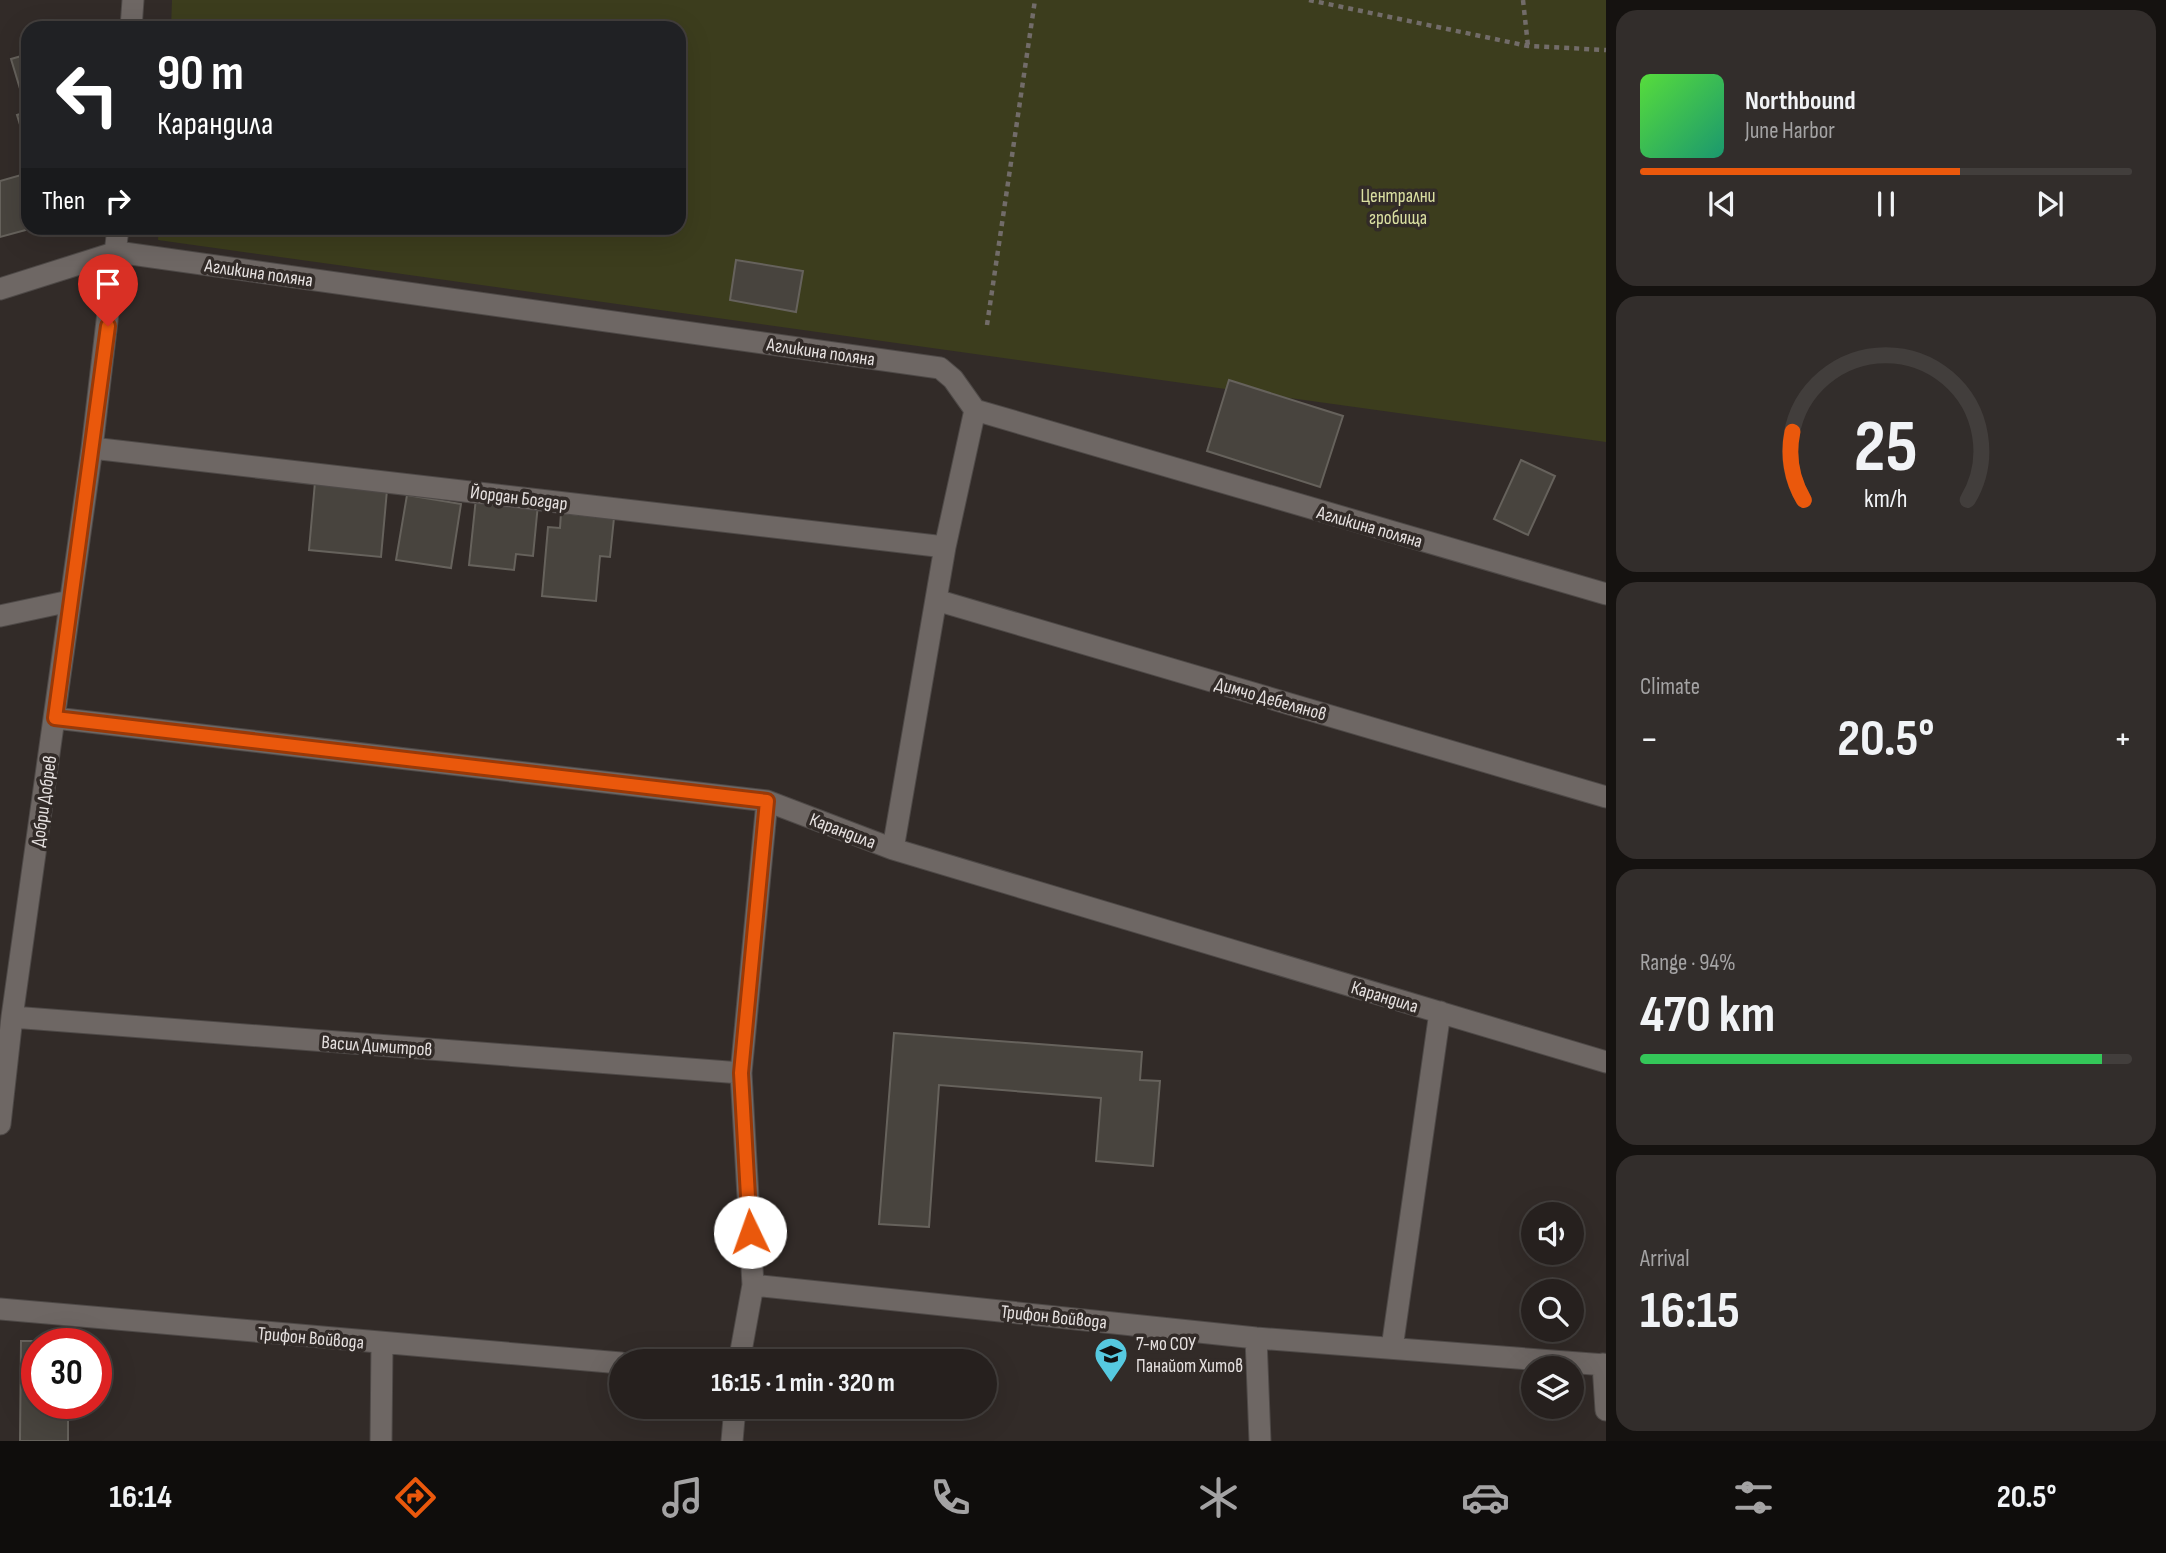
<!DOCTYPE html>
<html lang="en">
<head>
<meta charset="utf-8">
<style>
	body { margin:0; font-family:"Sofia Sans Condensed",sans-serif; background:#322d2b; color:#f1f3f6; height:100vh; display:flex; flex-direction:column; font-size:26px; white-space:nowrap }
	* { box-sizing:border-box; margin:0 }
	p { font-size:23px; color:#a4a3a4 }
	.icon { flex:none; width:38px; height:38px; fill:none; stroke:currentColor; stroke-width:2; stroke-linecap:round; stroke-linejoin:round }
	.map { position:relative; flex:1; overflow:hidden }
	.details { display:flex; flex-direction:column; gap:10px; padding:10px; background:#151210; width:560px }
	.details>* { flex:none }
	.guide { position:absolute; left:21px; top:21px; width:665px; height:214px; border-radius:21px; box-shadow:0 7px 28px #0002,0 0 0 2px #423e3c; background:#202124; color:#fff; overflow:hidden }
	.tools { position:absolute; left:1521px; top:1202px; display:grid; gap:14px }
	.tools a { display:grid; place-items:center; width:63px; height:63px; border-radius:50%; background:#26201e; box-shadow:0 7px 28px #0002,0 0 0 2px #423e3c; font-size:35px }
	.speed { position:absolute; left:21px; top:1328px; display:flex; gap:14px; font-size:35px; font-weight:700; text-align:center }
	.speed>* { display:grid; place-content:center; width:91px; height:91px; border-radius:50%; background:#26201e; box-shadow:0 7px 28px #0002,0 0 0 2px #423e3c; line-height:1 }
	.speed .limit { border:10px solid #d22; background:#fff; color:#111 }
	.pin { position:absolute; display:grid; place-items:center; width:60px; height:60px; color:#fff; margin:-72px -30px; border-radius:50% 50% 50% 0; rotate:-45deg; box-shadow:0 0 7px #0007 }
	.pin .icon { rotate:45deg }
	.me { position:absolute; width:77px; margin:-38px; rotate:357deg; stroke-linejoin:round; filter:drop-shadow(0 0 5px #0008) }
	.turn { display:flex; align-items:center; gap:24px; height:147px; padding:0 21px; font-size:32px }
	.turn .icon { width:91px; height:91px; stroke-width:2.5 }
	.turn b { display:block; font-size:49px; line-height:60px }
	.then { display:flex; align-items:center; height:66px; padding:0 21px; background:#0003; gap:14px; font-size:26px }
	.big { font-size:52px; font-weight:700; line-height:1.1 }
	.details .widget { flex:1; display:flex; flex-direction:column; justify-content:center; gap:10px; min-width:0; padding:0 24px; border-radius:21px; background:#322d2b }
	.details .dial { align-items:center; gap:0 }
	.dial svg { height:182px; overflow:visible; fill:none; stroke:#423e3c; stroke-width:7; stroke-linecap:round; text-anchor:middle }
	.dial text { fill:#f1f3f6; stroke:none }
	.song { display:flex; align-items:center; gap:21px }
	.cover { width:84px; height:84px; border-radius:10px; background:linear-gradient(135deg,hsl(110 70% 55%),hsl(160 70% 35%)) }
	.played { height:7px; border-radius:4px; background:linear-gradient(90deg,#ea580c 65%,#423e3c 65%) }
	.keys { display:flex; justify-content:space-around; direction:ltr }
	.heat { display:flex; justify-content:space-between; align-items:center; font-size:38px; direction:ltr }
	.charge { height:10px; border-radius:5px; background:linear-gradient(90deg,#34c759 94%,#423e3c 0) }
	.trip { position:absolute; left:609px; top:1349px; width:388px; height:70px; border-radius:35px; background:#26201e; box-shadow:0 7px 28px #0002,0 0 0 2px #423e3c; font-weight:700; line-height:70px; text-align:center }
	.dock { display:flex; height:112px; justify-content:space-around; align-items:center; background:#0f0d0c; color:#a4a3a4 }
	.dock .icon { width:49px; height:49px }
	.dock .current { color:#ea580c }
	.dock b { font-size:32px; color:#f1f3f6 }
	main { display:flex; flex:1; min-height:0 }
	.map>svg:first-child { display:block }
</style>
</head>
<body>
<main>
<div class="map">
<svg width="1606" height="1441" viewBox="0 0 1606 1441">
	<rect width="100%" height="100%" fill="#322b28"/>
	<path fill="#3c3d1d" d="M172 0H1606V442L158 240 159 228H679V28H171Z"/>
	<path fill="#48443e" stroke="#66625c" stroke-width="2" d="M28 54V151L17 115 27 112 11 59Z
		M28 173V228H33L0 237V181Z
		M736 260 803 271 796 312 730 300Z
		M1229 380 1343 416 1320 487 1207 451Z
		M1521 460 1555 476 1528 535 1494 519Z
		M315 482 387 490 381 557 309 550Z
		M407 495 461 504 451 568 396 560Z
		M476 498 538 504 533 556 516 554 514 570 469 565Z
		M561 513 614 518 610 557 600 556 596 601 542 596 548 527 560 528Z
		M894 1033 1142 1052 1140 1080 1160 1081 1153 1166 1096 1161 1101 1098 939 1085 929 1227 879 1224Z
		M21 1341H68V1344H37V1404H68V1441H20Z"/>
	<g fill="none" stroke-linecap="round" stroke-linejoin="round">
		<defs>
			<path id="minor" d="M131 28 133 0
				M0 289 117 252 940 368 953 379 975 410 1606 594
				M92 448 945 547
				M936 600 1606 797
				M0 616 70 601
				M55 718 767 801 893 849 1606 1062
				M893 849 945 547 975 410
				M12 1017 741 1073
				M0 1124 12 1017 92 448 118 228
				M753 1285 1256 1338 1606 1365
				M0 1309 621 1363
				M1256 1338 1260 1441
				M1392 1348 1440 1012
				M739 1362 753 1285 741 1073 767 801
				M1603 1364 1606 1410
				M381 1441 382 1344
				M732 1441 735 1407"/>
		</defs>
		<use href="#minor" stroke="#4e4947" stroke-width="23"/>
		<path stroke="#726c69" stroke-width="4.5" stroke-dasharray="5 5" stroke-linecap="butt" d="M1309 0 1528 46 1606 50
			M1523 0 1528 46
			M987 325 1035 0"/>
		<use href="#minor" stroke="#6e6764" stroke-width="21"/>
	</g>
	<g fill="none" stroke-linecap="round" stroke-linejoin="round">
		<defs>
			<path id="route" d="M108 326 55 718 767 801 741 1073 750 1232"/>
		</defs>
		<use href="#route" stroke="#983908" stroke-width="18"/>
		<use href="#route" stroke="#ea580c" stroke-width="12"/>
	</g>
	<defs>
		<symbol id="school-pin" viewBox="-11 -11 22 30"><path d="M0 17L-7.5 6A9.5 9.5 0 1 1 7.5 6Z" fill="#56c9e0" stroke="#322b28"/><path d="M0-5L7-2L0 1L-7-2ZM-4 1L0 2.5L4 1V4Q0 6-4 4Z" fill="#111"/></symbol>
	</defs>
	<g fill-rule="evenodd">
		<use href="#school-pin" x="1092" y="1335" width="38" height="52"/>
	</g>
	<g text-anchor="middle" stroke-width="7" stroke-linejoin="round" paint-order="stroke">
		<g font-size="19" fill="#dbe0a2" stroke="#322b28">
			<text x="1398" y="202">Централни<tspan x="1398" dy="22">гробища</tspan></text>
		</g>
		<g font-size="19" fill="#e6e1e0" stroke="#322b28">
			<text transform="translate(259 272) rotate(8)" y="7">Агликина поляна</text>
			<text transform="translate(821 351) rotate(8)" y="7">Агликина поляна</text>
			<text transform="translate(519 497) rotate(7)" y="7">Йордан Богдар</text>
			<text transform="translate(1370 526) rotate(16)" y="7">Агликина поляна</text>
			<text transform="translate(1271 698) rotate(16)" y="7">Димчо Дебелянов</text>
			<text transform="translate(43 801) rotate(-82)" y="7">Добри Добрев</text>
			<text transform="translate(843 830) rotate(21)" y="7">Карандила</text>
			<text transform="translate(1385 996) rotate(17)" y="7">Карандила</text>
			<text transform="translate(377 1045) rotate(4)" y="7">Васил Димитров</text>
			<text transform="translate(1054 1316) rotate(6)" y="7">Трифон Войвода</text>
			<text transform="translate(311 1337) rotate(5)" y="7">Трифон Войвода</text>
		</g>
		<g font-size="19" fill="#e6e1e0" stroke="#322b28" text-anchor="start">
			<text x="1136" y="1350">7-мо СОУ<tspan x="1136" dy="22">Панайот Хитов</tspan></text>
		</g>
	</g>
</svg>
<div class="tools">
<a><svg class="icon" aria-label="sound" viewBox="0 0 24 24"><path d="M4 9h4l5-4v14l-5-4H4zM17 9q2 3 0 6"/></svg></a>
<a><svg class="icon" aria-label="search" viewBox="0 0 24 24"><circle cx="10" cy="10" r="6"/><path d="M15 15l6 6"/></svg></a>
<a><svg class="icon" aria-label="layers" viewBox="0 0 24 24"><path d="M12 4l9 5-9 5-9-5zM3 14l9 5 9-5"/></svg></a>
</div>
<div class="speed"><div class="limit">30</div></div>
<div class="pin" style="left:108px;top:326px;background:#d93025"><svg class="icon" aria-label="arrive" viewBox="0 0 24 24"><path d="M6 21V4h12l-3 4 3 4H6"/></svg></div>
<svg class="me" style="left:750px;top:1232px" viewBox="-20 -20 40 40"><circle r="19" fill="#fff"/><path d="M0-13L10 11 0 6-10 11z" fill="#ea580c"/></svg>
<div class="trip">16:15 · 1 min · 320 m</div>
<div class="guide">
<div class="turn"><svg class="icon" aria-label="left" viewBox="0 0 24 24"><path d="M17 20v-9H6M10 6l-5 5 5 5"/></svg><div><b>90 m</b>Карандила</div></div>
<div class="then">Then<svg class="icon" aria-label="right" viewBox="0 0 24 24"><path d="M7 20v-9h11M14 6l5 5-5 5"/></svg></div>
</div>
</div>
<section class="details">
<div class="widget">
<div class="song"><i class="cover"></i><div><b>Northbound</b><p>June Harbor</p></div></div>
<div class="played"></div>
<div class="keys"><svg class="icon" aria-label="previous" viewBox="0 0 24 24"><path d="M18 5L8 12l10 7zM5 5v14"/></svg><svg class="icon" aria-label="pause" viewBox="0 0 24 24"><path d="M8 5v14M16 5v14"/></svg><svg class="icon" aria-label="next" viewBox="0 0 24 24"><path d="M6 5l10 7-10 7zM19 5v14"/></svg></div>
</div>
<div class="widget dial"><svg viewBox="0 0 100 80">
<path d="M14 69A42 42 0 1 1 86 69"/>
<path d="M14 69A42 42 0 0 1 9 39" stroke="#ea580c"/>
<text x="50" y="56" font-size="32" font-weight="700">25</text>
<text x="50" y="72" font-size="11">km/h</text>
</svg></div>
<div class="widget"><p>Climate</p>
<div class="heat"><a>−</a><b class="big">20.5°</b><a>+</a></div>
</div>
<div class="widget"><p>Range · 94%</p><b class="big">470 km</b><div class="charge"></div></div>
<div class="widget"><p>Arrival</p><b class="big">16:15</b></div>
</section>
</main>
<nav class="dock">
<b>16:14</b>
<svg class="icon current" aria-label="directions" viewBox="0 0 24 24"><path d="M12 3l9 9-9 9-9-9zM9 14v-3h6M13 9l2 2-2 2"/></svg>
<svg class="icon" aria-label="music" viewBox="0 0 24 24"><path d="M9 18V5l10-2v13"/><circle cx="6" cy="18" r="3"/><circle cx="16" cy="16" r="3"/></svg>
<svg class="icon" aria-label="phone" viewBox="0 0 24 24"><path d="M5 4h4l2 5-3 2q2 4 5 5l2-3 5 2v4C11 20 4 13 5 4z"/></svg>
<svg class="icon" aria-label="climate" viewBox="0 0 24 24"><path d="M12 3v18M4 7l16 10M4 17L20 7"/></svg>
<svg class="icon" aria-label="car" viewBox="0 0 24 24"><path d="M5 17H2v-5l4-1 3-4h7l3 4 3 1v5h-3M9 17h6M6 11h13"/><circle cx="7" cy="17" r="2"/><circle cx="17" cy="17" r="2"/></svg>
<svg class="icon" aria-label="filters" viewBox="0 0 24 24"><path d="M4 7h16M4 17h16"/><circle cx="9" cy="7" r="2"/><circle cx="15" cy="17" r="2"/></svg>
<b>20.5°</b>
</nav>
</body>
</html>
